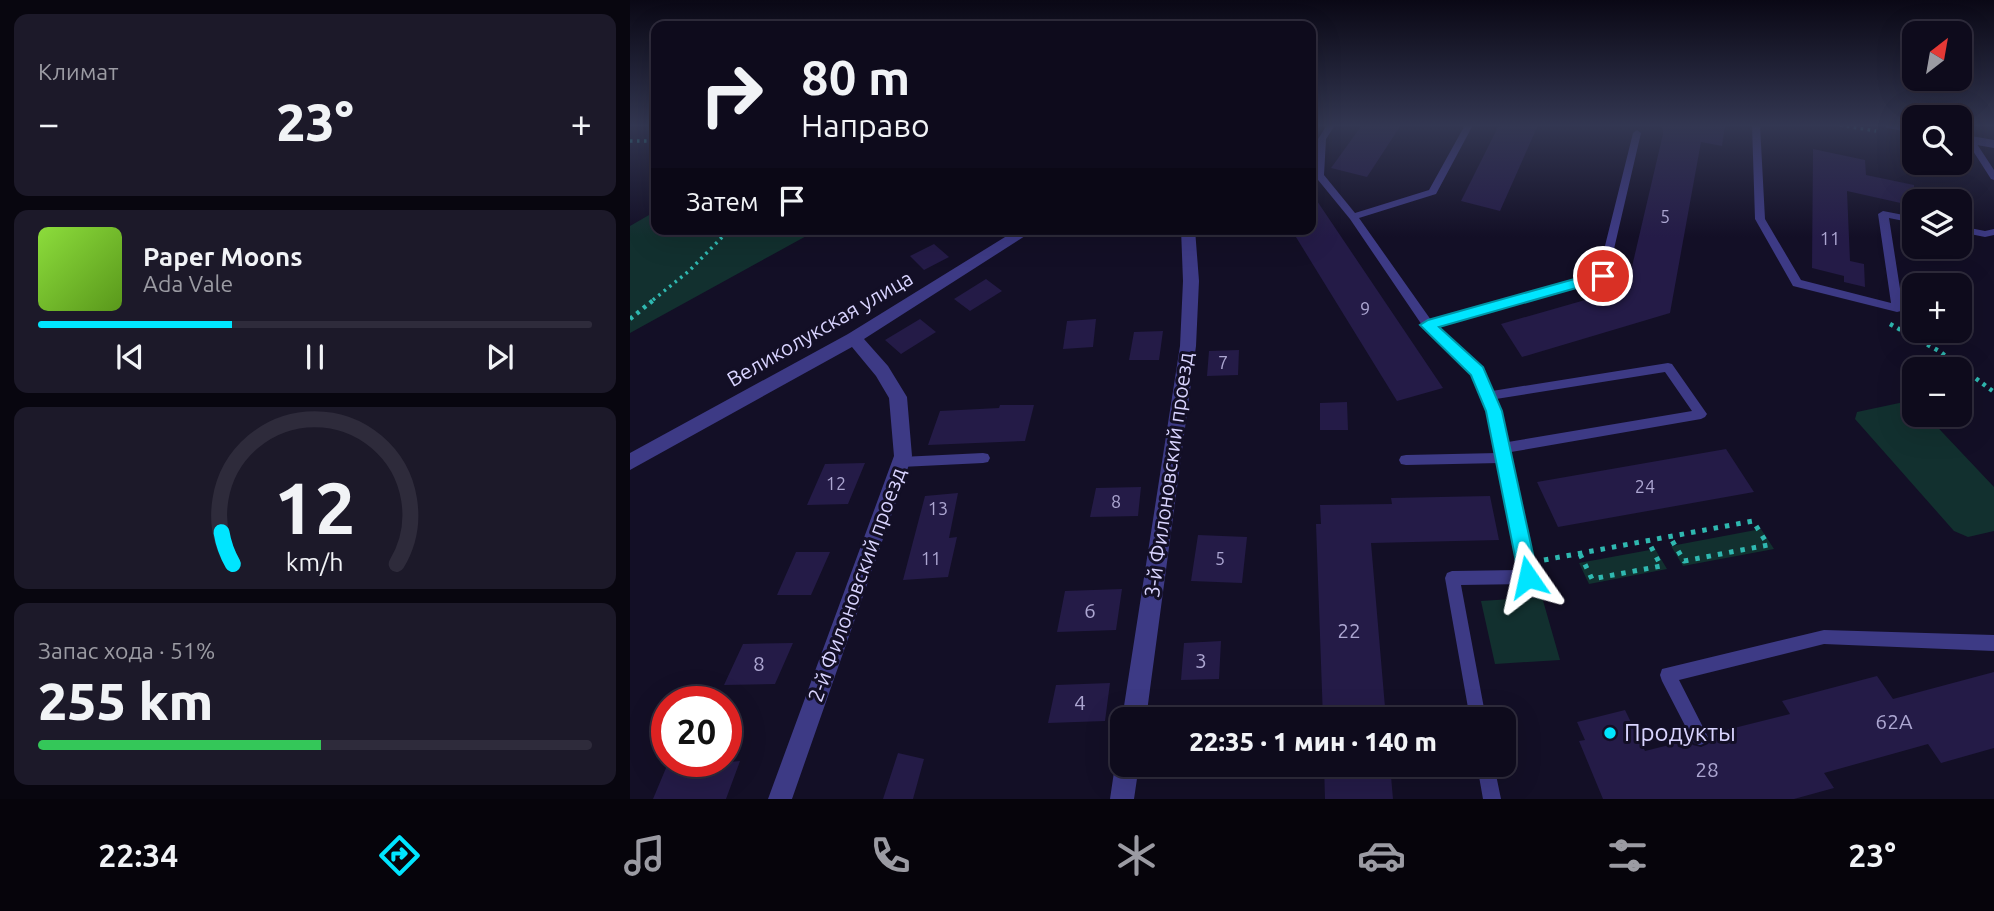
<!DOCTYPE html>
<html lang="ru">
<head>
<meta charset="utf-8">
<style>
	body { margin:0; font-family:Ubuntu,sans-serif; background:#1c1929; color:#f1f3f6; height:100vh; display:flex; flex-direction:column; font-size:26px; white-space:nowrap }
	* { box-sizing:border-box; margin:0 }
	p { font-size:23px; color:#9b9ba3 }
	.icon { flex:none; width:38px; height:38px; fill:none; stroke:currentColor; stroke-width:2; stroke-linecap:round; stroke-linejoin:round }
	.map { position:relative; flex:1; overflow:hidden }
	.panel { display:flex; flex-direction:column; gap:14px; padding:14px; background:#08060f; width:630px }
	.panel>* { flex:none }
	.hud { position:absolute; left:21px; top:21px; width:665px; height:214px; border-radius:14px; box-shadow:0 7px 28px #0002,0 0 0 2px #2e2b3b; background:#0e0b1c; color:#f1f3f6; overflow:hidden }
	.needle { width:46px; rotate:31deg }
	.fabs { position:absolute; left:1272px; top:21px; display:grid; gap:14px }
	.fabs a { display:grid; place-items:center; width:70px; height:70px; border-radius:14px; background:#0e0b1c; box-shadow:0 7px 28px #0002,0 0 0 2px #2e2b3b; font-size:35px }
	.speed { position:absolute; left:21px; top:686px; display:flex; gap:14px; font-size:35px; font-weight:700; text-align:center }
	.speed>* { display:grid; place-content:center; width:91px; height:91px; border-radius:50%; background:#0e0b1c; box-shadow:0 7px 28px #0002,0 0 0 2px #2e2b3b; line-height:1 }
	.speed .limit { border:10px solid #d22; background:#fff; color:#111 }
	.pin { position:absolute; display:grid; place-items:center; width:60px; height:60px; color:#fff; margin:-30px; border:4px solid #fff; border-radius:50%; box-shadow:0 2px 7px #0007 }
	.me { position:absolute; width:77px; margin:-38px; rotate:349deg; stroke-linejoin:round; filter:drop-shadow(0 0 5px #0008) }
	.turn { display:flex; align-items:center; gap:24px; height:147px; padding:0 35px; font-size:32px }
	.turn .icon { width:91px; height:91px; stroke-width:2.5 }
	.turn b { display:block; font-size:49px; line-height:60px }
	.then { display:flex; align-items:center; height:66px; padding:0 35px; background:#0003; gap:14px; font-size:26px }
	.big { font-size:52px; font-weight:800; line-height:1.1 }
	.panel .card { flex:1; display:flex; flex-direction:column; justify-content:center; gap:10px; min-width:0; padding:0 24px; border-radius:14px; background:#1c1929 }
	.panel .dial { align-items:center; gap:0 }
	.dial svg { height:182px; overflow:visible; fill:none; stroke:#2e2b3b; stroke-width:7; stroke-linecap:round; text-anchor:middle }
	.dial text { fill:#f1f3f6; stroke:none }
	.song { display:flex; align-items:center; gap:21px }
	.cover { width:84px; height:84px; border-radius:10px; background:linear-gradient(135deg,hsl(90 70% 55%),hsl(90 70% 35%)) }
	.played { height:7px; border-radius:4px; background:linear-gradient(90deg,#00e5ff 35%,#2e2b3b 35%) }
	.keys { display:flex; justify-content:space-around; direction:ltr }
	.heat { display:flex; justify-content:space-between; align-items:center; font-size:38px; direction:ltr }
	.charge { height:10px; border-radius:5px; background:linear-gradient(90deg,#34c759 51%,#2e2b3b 0) }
	.trip { position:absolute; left:480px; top:707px; width:406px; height:70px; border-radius:14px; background:#0e0b1c; box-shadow:0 7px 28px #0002,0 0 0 2px #2e2b3b; font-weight:800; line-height:70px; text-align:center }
	.tabs { display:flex; height:112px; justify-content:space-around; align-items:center; background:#06040b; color:#9b9ba3 }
	.tabs .icon { width:49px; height:49px }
	.tabs .active { color:#00e5ff }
	.tabs b { font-size:32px; color:#f1f3f6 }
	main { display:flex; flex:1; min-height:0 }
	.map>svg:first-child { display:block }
</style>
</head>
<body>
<main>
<section class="panel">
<div class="card"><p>Климат</p>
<div class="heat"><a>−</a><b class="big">23°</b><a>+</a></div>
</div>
<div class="card">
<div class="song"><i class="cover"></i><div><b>Paper Moons</b><p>Ada Vale</p></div></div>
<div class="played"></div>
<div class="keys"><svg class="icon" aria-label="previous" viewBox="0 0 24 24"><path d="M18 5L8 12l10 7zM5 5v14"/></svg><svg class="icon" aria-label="pause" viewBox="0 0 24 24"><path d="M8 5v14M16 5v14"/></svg><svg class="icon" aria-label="next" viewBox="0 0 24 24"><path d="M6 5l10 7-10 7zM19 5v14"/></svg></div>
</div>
<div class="card dial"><svg viewBox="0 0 100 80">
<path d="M14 69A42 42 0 1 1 86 69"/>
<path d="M14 69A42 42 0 0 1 9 55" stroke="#00e5ff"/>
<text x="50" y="56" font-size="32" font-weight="700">12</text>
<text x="50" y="72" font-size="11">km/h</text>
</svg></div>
<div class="card"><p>Запас хода · 51%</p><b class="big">255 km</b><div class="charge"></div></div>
</section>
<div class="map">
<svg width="1364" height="799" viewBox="0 0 1364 799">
	<rect width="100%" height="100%" fill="#130f26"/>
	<path fill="#12302f" d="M26 211V229H189L0 333V226Z
		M1274 402 1284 406V415H1296L1364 487V531L1338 537 1324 531 1225 419 1227 412Z
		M1131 529 1144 549 1053 566 1041 546Z
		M1025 549 1037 569 959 584 949 563Z
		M912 597 930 660 865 664 851 601Z"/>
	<path fill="#241b47" d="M732 125H771L737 177 701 168Z
		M869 125H908L870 211 831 201Z
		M1032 125H1095L1092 146 1071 142 1040 313 892 357 871 324 997 288 1033 134Z
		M1183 149 1235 160 1236 175 1284 185V206L1217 191 1220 261 1234 264 1235 287 1214 282V276L1182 268Z
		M681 192 813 388 767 401 661 229H681Z
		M304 244 319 257 294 270 280 256Z
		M356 279 372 291 340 311 324 299Z
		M290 319 306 332 271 354 255 340Z
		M466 319 463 347 433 349 437 321Z
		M533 331 529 360H499L504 332Z
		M609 350 608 375 577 376 579 351Z
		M717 402 718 430H690V403Z
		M370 405H404L395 441 298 445 310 411 369 408Z
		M1096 449 1124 492 928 527 907 482Z
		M235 463 218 504 177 505 195 464Z
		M511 487 508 516 460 517 466 488Z
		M328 493 319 538 327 537 318 577 273 580 295 496Z
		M860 496 869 540 741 543 756 719H693L686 524H691L690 505 762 504 761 498Z
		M568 535 617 537 612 583 561 581Z
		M166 552H200L181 595H147Z
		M492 589 486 630 427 632 435 591Z
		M591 641 589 679 551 680 554 643Z
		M163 643 145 684 94 685 113 644Z
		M1364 672V748L1311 763 1298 744 1194 773 1204 788 1164 799H973L949 741 955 740 947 722 995 710 1015 751 1059 740 1063 745 1071 747 1078 744 1080 734 1160 714 1152 701 1247 676 1263 699Z
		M480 683 475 721 418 723 426 685Z
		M268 753 294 759 283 799H253Z
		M110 761 96 799H23L36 768Z
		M694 765H760L763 799H695Z"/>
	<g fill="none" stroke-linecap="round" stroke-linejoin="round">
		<path stroke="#2fb8b0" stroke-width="3.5" stroke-dasharray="2.5 4.5" stroke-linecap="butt" d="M1210 125 1246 131
			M0 141H26
			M23 300 59 271 100 229"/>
		<path stroke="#2fb8b0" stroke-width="4.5" stroke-dasharray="3.5 5" stroke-linecap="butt" d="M0 319 26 298
			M1260 324 1309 351 1364 392"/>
		<path stroke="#2fb8b0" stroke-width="5" stroke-dasharray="4.5 7" stroke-linecap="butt" d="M950 554 962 579 1031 566 1018 541
			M914 560 1123 521 1138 545 1054 561 1040 537"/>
		<path fill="#3d3a85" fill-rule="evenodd" d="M697 125H705L696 139 694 175 725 213 799 190 835 125H843L806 194 729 218 801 320 968 274 1003 133 1007 130 1011 133 977 279 807 327 852 368 862 391 1038 363 1042 364 1077 414 1075 417 1071 419 881 452 905 577 903 582 898 584 831 585 856 719H840L815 578 817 573 822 571 889 570 870 463 776 465 771 464 769 460 771 456 776 455 868 453 858 411 843 373 794 328 720 219 684 175 688 139ZM1035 372 1062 411 878 442 866 399Z
			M1122 125H1130L1135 219 1171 280 1261 303 1248 214 1253 211 1284 217V223L1259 218 1273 308 1271 311 1267 312 1163 286 1125 219Z
			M1340 137 1343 138 1364 170V180L1361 179 1336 140Z
			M1330 226 1355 231 1364 229V235L1355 237 1330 232Z
			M353 453 358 454 360 458 358 462 353 463 271 467 266 466 264 462 266 458 271 457Z
			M1194 630 1364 635V651L1194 644 1049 680 1078 737 1076 743 1070 745 1064 743 1032 681 1030 675 1032 669Z
			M847 765H864L871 799H853Z"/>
		<path fill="#3d3a85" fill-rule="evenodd" d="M1255 125H1284V133L1257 128Z
			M1330 134 1364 140V148L1330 142Z
			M388 229H406L234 339 258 366 277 397 282 456 162 799H138L264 456 259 398 246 376 222 347 0 470V453L218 334Z
			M551 229H565L569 281 566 346 516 719H492L550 346 553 281Z
			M492 755V765H509L504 799H480L485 765Z"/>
	</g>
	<linearGradient id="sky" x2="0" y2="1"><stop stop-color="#0a0815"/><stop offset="0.53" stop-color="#333752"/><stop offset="1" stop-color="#333752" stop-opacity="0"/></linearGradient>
	<rect width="1364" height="237" fill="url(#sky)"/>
	<path fill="#00e5ff" stroke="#0095a6" stroke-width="2" d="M973 271 978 273V279L809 327 853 367 872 411 908 577 905 583 898 586 892 583 889 577 856 411 841 375 790 325 798 320Z"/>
	<circle fill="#00e5ff" stroke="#130f26" stroke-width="2.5" cx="980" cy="733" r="7"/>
	<g text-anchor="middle" stroke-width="6" stroke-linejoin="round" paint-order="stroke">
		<g font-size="18" fill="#aca6d1">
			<text x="1035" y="223">5</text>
			<text x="1200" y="245">11</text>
			<text x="735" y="315">9</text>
			<text x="593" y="369">7</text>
			<text x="206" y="490">12</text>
			<text x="1015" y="493">24</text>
			<text x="486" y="508">8</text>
			<text x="308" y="515">13</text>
			<text x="301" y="565">11</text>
			<text x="590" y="565">5</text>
		</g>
		<g font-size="21" fill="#d9d4ff" stroke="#130f26">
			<text transform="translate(190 329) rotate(-30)" y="7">Великолукская улица</text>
			<text transform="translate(539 475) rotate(-82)" y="7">3-й Филоновский проезд</text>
			<text transform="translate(227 585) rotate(-70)" y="7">2-й Филоновский проезд</text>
		</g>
		<g font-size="21" fill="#aca6d1">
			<text x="460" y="618">6</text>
			<text x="719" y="638">22</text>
			<text x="571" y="668">3</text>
			<text x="129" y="671">8</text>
			<text x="450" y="710">4</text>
			<text x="1264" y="729">62А</text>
			<text x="1077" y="777">28</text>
		</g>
		<g font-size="24" fill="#d9d4ff" stroke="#130f26" text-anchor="start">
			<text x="994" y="741">Продукты</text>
		</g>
	</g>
</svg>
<div class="fabs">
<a><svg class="needle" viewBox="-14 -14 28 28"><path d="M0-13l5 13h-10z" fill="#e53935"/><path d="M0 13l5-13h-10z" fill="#9b9ba3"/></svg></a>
<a><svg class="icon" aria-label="search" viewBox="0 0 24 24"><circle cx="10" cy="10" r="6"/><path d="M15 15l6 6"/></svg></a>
<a><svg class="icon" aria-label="layers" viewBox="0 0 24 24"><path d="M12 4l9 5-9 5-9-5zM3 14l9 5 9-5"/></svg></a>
<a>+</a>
<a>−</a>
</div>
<div class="speed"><div class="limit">20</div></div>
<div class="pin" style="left:973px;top:276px;background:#d93025"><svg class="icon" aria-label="arrive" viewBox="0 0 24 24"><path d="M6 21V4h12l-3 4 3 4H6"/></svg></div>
<svg class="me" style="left:898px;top:577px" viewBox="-20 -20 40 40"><path d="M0-17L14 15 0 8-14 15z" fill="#00e5ff" stroke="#fff" stroke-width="4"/></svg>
<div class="trip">22:35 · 1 мин · 140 m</div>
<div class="hud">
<div class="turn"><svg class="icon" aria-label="right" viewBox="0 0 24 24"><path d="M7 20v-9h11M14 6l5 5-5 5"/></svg><div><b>80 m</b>Направо</div></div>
<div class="then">Затем<svg class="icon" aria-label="arrive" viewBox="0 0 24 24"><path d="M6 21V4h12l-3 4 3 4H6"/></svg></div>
</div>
</div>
</main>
<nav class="tabs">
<b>22:34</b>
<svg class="icon active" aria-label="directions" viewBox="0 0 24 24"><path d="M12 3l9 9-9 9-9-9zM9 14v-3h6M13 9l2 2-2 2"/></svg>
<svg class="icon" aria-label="music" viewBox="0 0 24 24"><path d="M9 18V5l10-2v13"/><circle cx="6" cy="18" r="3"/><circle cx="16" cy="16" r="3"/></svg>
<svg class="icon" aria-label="phone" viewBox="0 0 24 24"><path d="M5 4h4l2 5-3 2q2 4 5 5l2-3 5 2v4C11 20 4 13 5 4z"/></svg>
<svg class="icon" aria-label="climate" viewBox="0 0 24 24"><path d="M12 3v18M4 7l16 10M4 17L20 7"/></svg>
<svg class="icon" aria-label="car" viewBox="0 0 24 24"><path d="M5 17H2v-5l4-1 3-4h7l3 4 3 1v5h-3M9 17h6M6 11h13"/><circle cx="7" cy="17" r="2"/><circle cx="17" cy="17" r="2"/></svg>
<svg class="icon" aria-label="filters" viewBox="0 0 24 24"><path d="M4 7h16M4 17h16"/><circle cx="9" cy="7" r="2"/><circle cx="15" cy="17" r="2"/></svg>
<b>23°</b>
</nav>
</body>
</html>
